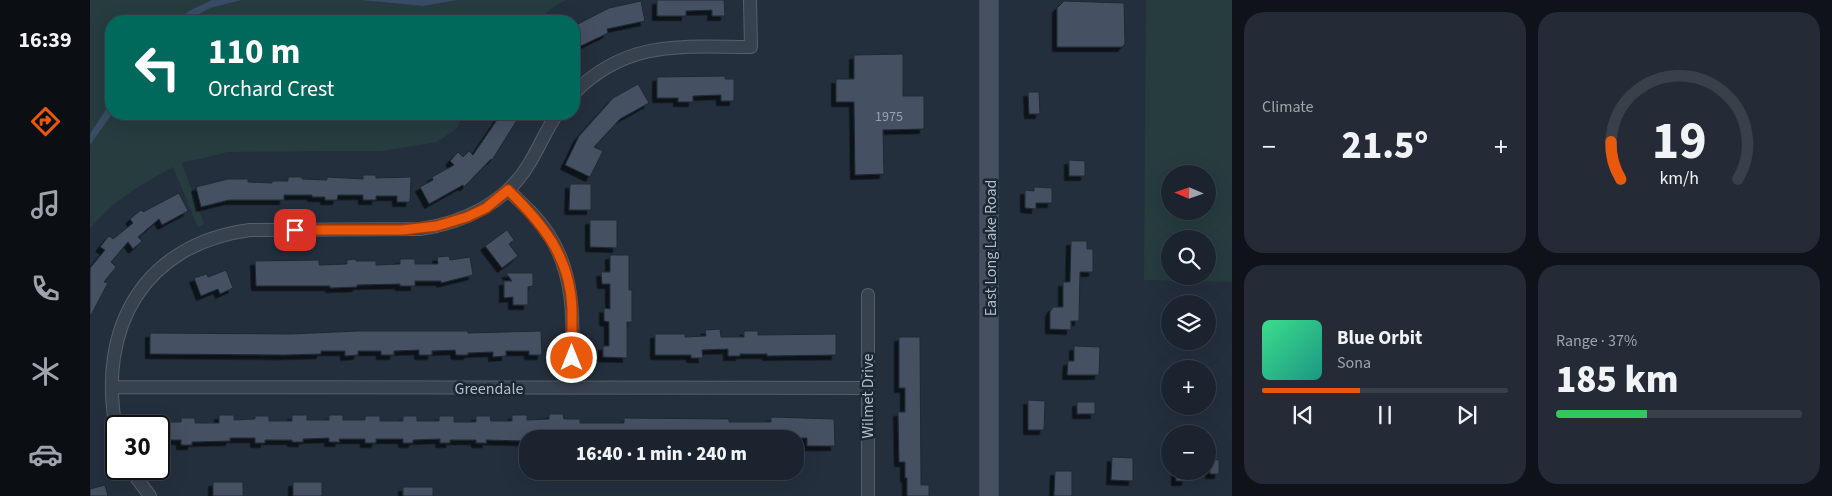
<!DOCTYPE html>
<html lang="en">
<head>
<meta charset="utf-8">
<style>
	body { margin:0; font-family:"Source Sans 3",sans-serif; background:#242b36; color:#f1f3f6; height:100vh; display:flex; flex-direction:column; font-size:19px; white-space:nowrap }
	* { box-sizing:border-box; margin:0 }
	p { font-size:16px; color:#a0a4aa }
	.icon { flex:none; width:28px; height:28px; fill:none; stroke:currentColor; stroke-width:2; stroke-linecap:round; stroke-linejoin:round }
	.map { position:relative; flex:1; overflow:hidden }
	.side { display:flex; flex-direction:column; gap:12px; padding:12px; background:#0f1319; width:600px }
	.side>* { flex:none }
	.banner { position:absolute; left:15px; top:15px; width:475px; height:105px; border-radius:20px; box-shadow:0 5px 20px #0002,0 0 0 1px #39404a; background:#00695c; color:#fff; overflow:hidden }
	.needle { width:32px; rotate:272deg }
	.buttons { position:absolute; left:1071px; top:165px; display:grid; gap:10px }
	.buttons a { display:grid; place-items:center; width:55px; height:55px; border-radius:50%; background:#1b232e; box-shadow:0 5px 20px #0002,0 0 0 1px #39404a; font-size:25px }
	.speed { position:absolute; left:15px; top:415px; display:flex; gap:10px; font-size:25px; font-weight:700; text-align:center }
	.speed>* { display:grid; place-content:center; width:65px; height:65px; border-radius:50%; background:#1b232e; box-shadow:0 5px 20px #0002,0 0 0 1px #39404a; line-height:1 }
	.speed .limit { border:2px solid #111; border-radius:8px; background:#fff; color:#111 }
	.pin { position:absolute; display:grid; place-items:center; width:42px; height:42px; color:#fff; margin:-21px; border-radius:10px; box-shadow:0 2px 8px #0006 }
	.me { position:absolute; width:55px; margin:-28px; rotate:0deg; stroke-linejoin:round; filter:drop-shadow(0 0 4px #0008) }
	.turn { display:flex; align-items:center; gap:18px; height:105px; padding:0 20px; font-size:22px }
	.turn .icon { width:65px; height:65px; stroke-width:2.5 }
	.turn b { display:block; font-size:35px; line-height:42px }
	.big { font-size:38px; font-weight:800; line-height:1.1 }
	.side .tile { flex:1; display:flex; flex-direction:column; justify-content:center; gap:8px; min-width:0; padding:0 18px; border-radius:20px; background:#242b36 }
	.side .dial { align-items:center; gap:0 }
	.dial svg { height:130px; overflow:visible; fill:none; stroke:#39404a; stroke-width:7; stroke-linecap:round; text-anchor:middle }
	.dial text { fill:#f1f3f6; stroke:none }
	.song { display:flex; align-items:center; gap:15px }
	.cover { width:60px; height:60px; border-radius:8px; background:linear-gradient(135deg,hsl(150 70% 55%),hsl(170 70% 35%)) }
	.played { height:5px; border-radius:2px; background:linear-gradient(90deg,#ea580c 40%,#39404a 40%) }
	.keys { display:flex; justify-content:space-around; direction:ltr }
	.heat { display:flex; justify-content:space-between; align-items:center; font-size:28px; direction:ltr }
	.charge { height:8px; border-radius:4px; background:linear-gradient(90deg,#34c759 37%,#39404a 0) }
	.side .tiles { flex:1; display:grid; gap:12px; grid-template-columns:repeat(2,1fr) }
	.trip { position:absolute; left:429px; top:430px; width:285px; height:50px; border-radius:20px; background:#1b232e; box-shadow:0 5px 20px #0002,0 0 0 1px #39404a; font-weight:800; line-height:50px; text-align:center }
	main { display:flex; flex:1; min-height:0 }
	.tabs { display:flex; flex-direction:column; width:90px; justify-content:space-around; align-items:center; background:#0b0e12; color:#a0a4aa }
	.tabs .icon { width:35px; height:35px }
	.tabs .selected { color:#ea580c }
	.tabs b { font-size:22px; color:#f1f3f6 }
	.map>svg:first-child { display:block }
</style>
</head>
<body>
<main>
<nav class="tabs">
<b>16:39</b>
<svg class="icon selected" aria-label="directions" viewBox="0 0 24 24"><path d="M12 3l9 9-9 9-9-9zM9 14v-3h6M13 9l2 2-2 2"/></svg>
<svg class="icon" aria-label="music" viewBox="0 0 24 24"><path d="M9 18V5l10-2v13"/><circle cx="6" cy="18" r="3"/><circle cx="16" cy="16" r="3"/></svg>
<svg class="icon" aria-label="phone" viewBox="0 0 24 24"><path d="M5 4h4l2 5-3 2q2 4 5 5l2-3 5 2v4C11 20 4 13 5 4z"/></svg>
<svg class="icon" aria-label="climate" viewBox="0 0 24 24"><path d="M12 3v18M4 7l16 10M4 17L20 7"/></svg>
<svg class="icon" aria-label="car" viewBox="0 0 24 24"><path d="M5 17H2v-5l4-1 3-4h7l3 4 3 1v5h-3M9 17h6M6 11h13"/><circle cx="7" cy="17" r="2"/><circle cx="17" cy="17" r="2"/></svg>
</nav>
<div class="map">
<svg width="1142" height="496" viewBox="0 0 1142 496">
	<defs>
		<filter id="shadow"><feDropShadow dx="-4.5" dy="4.5" stdDeviation="0" flood-color="#0009"/></filter>
	</defs>
	<rect width="100%" height="100%" fill="#242f3e"/>
	<path fill="#263c3f" fill-rule="evenodd" d="M0 0H476L465 6 446 21H21V114H375L366 129 347 142 292 151 138 152 92 163 114 224 108 227 83 167C52 184 23 200 0 229Z
		M1056 0H1142V282L1054 280ZM1080 174H1118V211H1080ZM1080 239H1118V276H1080Z"/>
	<path fill="#394c67" d="M122 0H151L120 8 97 21H86L99 11Z
		M271 0H367L333 6Z
		M21 102 22 114 0 145V134Z"/>
	<path fill="#455162" stroke="#1f2835" filter="url(#shadow)" d="M567 0H634L635 16H622V10L596 11V16H567Z
		M551 1 555 21 517 29 518 33 491 46 484 52V26L519 8Z
		M974 1 1034 3 1035 44 1032 47H967V8Z
		M813 54V96H834V129L793 130 794 174 765 175 764 102H746V79H764V55Z
		M635 76V79H644V101H631V95L603 96V102H588V98H567V77Z
		M548 84 559 103 530 119 504 147 513 151 500 177 475 165 489 136 523 98Z
		M938 92H949L950 114H939Z
		M411 114H431L402 160 401 159 374 187 373 185 339 204 330 187 343 180 342 177 364 165 360 161 368 152 373 157 379 151 383 155Z
		M979 160 995 161V176H979Z
		M273 175H286V178L321 177 320 202H307V196H286V200H273V195H248L247 200H235V197H222V195H194V200H139L111 207 106 187 138 179H158V182L182 183V181H198V177H212V179L237 180V177L273 179Z
		M480 184H501V210H479Z
		M944 187 962 188V203H946V209L935 208V190L944 191Z
		M89 193 98 211 72 225 69 219 48 237 52 241 43 249 38 242 21 262 26 267 14 282 18 283 0 317V268L15 250 10 247 19 236 23 239 43 223 40 219 51 210 53 212Z
		M500 220H527V248L500 247Z
		M417 230 424 240 419 244 428 256 412 268 395 246Z
		M981 241H997V249H1003V272H990L989 321H981V330L960 329V312L963 307H973V282H980Z
		M520 255H539V290H542V322H537V358L513 357V346H519V322L514 321V308L520 309V284H512L511 272H520Z
		M359 256 360 260 380 257 383 275 351 283V281H325V286H310V284L267 285V287L240 288V286H166L165 261 229 260V265L257 264V260L266 259V261H286V265L310 264V259H325V264H348L347 257Z
		M136 270 143 288 130 294 128 289 111 296 104 278 117 274 118 277Z
		M416 273H443V286L438 287V305H423V297L414 298V281H422Z
		M630 329 631 337H654V331H668V335L746 334V355L677 356V354H650V356H638V349L612 350 613 358H601V355H565V334H595V337L616 336 615 330Z
		M268 331H378V333L451 331 452 355H439V351H416V356L403 357V352L378 353V355H366L365 350 342 351V355H329V350L304 351V355H291V351H268V355L255 356V351H231V354L195 355 60 354V333L201 334Z
		M809 337H830L831 485H839V496H817V478H815V462H809L808 412H815V388H809Z
		M984 346 1010 347 1009 375H977L978 361H984Z
		M938 400 955 401 954 430H938Z
		M987 402H1005V414H987Z
		M459 414H473L474 419H490V423H534V418L639 419V422H681V417L744 419 745 446H717V438L470 437V439L433 438V441L396 440 397 443H386V440H360V443H350V439L323 440V443H313V439H286V443H275V439H249L250 442H239V438L213 439V442H202V440H175V443H165V438H140V441L102 442V445H91V440H69V422H91V418H105V423H129V415H144V420L165 419V416H179V421H202V415H217V420H239V415H253V420H275V416H290V421H313V416H327V421H349V416H364V422H386V416H400L401 421H422V415H437V420L459 419Z
		M54 417H68L69 426H54Z
		M1022 457 1043 458V481L1021 480Z
		M1120 459 1129 460V474H1120Z
		M965 471H982V496H964Z
		M1086 471H1097L1096 481H1086Z
		M123 482H153V496H123Z
		M203 482H232V496H203Z
		M15 485 18 496H0V489Z
		M313 487H343V496H313Z"/>
	<g fill="none" stroke-linecap="round" stroke-linejoin="round">
		<defs>
			<path id="minor" d="M484 93C538 39 591 47 661 47L660 0
				M418 190C433 204 448 218 459 235 489 281 482 337 482 388
				M22 387 777 388
				M26 429C7 327 54 244 160 230L330 229C373 223 416 203 439 164 449 148 456 130 467 114
				M40 469 60 496
				M778 496V295"/>
			<path id="secondary" d="M899 496V0"/>
		</defs>
		<use href="#minor" stroke="#565f6c" stroke-width="14"/>
		<use href="#secondary" stroke="#565f6c" stroke-width="19"/>
		<use href="#minor" stroke="#38414e" stroke-width="12"/>
		<use href="#secondary" stroke="#465061" stroke-width="18"/>
	</g>
	<g fill="none" stroke-linecap="round" stroke-linejoin="round">
		<defs>
			<path id="route" d="M205 230H312L347 226 377 217 396 208 418 190C453 224 480 257 482 308 482 324 482 341 482 358"/>
		</defs>
		<use href="#route" stroke="#983908" stroke-width="12"/>
		<use href="#route" stroke="#ea580c" stroke-width="9"/>
	</g>
	<g text-anchor="middle" stroke-width="5" stroke-linejoin="round" paint-order="stroke">
		<g font-size="14" fill="#98a1af">
			<text x="799" y="121">1975</text>
		</g>
		<g font-size="16" fill="#b4bcc9" stroke="#1d2633">
			<text transform="translate(900 248) rotate(-90)" y="6">East Long Lake Road</text>
			<text x="399" y="394">Greendale</text>
			<text transform="translate(777 396) rotate(-90)" y="6">Wilmet Drive</text>
		</g>
	</g>
</svg>
<div class="buttons">
<a><svg class="needle" viewBox="-14 -14 28 28"><path d="M0-13l5 13h-10z" fill="#e53935"/><path d="M0 13l5-13h-10z" fill="#a0a4aa"/></svg></a>
<a><svg class="icon" aria-label="search" viewBox="0 0 24 24"><circle cx="10" cy="10" r="6"/><path d="M15 15l6 6"/></svg></a>
<a><svg class="icon" aria-label="layers" viewBox="0 0 24 24"><path d="M12 4l9 5-9 5-9-5zM3 14l9 5 9-5"/></svg></a>
<a>+</a>
<a>−</a>
</div>
<div class="speed"><div class="limit">30</div></div>
<div class="pin" style="left:205px;top:230px;background:#d93025"><svg class="icon" aria-label="arrive" viewBox="0 0 24 24"><path d="M6 21V4h12l-3 4 3 4H6"/></svg></div>
<svg class="me" style="left:482px;top:358px" viewBox="-20 -20 40 40"><circle r="17" fill="#ea580c" stroke="#fff" stroke-width="3"/><path d="M0-11L8 9 0 5-8 9z" fill="#fff"/></svg>
<div class="trip">16:40 · 1 min · 240 m</div>
<div class="banner">
<div class="turn"><svg class="icon" aria-label="left" viewBox="0 0 24 24"><path d="M17 20v-9H6M10 6l-5 5 5 5"/></svg><div><b>110 m</b>Orchard Crest</div></div>
</div>
</div>
<section class="side">
<div class="tiles">
<div class="tile"><p>Climate</p>
<div class="heat"><a>−</a><b class="big">21.5°</b><a>+</a></div>
</div>
<div class="tile dial"><svg viewBox="0 0 100 80">
<path d="M14 69A42 42 0 1 1 86 69"/>
<path d="M14 69A42 42 0 0 1 8 46" stroke="#ea580c"/>
<text x="50" y="56" font-size="32" font-weight="700">19</text>
<text x="50" y="72" font-size="11">km/h</text>
</svg></div>
<div class="tile">
<div class="song"><i class="cover"></i><div><b>Blue Orbit</b><p>Sona</p></div></div>
<div class="played"></div>
<div class="keys"><svg class="icon" aria-label="previous" viewBox="0 0 24 24"><path d="M18 5L8 12l10 7zM5 5v14"/></svg><svg class="icon" aria-label="pause" viewBox="0 0 24 24"><path d="M8 5v14M16 5v14"/></svg><svg class="icon" aria-label="next" viewBox="0 0 24 24"><path d="M6 5l10 7-10 7zM19 5v14"/></svg></div>
</div>
<div class="tile"><p>Range · 37%</p><b class="big">185 km</b><div class="charge"></div></div>
</div>
</section>
</main>
</body>
</html>
